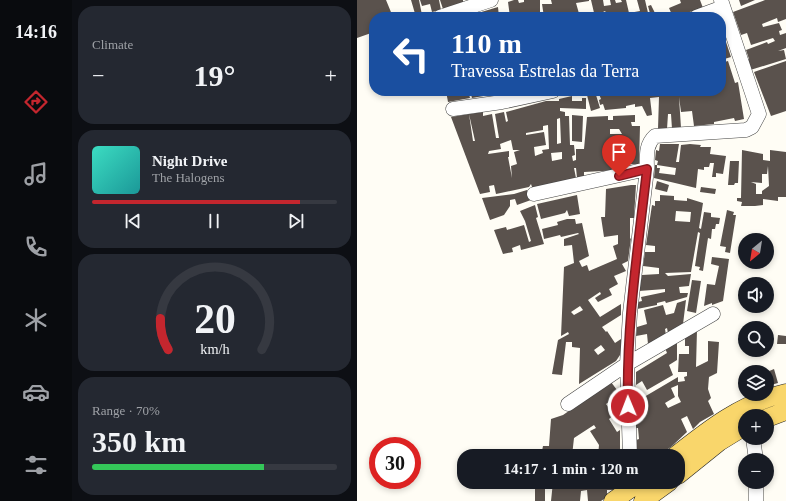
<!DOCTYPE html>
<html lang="en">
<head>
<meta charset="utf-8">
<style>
	body { margin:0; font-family:Georgia,serif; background:#242831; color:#f1f3f6; height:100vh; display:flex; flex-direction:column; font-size:15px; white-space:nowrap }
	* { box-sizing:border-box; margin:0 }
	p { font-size:13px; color:#9ea1a6 }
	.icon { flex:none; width:22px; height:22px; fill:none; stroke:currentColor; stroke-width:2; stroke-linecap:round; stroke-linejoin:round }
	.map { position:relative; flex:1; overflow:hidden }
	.side { display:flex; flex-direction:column; gap:6px; padding:6px; background:#0d0f14; width:285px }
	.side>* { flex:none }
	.banner { position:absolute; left:12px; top:12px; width:357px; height:84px; border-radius:16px; box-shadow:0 2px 6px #0003; background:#1a4fa0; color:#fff; overflow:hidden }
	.needle { width:26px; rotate:210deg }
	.fabs { position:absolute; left:381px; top:233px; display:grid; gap:8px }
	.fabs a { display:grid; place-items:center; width:36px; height:36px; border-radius:50%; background:#171b24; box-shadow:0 2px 6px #0003; font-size:20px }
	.speed { position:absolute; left:12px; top:437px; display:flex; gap:8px; font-size:20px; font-weight:700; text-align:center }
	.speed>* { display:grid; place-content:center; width:52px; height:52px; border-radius:50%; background:#171b24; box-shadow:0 2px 6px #0003; line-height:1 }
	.speed .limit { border:6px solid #d22; background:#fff; color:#111 }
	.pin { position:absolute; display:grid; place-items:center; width:34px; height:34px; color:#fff; margin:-41px -17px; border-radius:50% 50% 50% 0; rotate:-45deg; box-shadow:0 0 4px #0007 }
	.pin .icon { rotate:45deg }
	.me { position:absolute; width:44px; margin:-22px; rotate:359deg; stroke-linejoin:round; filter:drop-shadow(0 0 3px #0008) }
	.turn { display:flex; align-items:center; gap:14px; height:84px; padding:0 16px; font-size:18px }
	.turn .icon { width:52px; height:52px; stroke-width:2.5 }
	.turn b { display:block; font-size:28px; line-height:34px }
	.big { font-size:30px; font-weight:800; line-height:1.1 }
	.side .card { flex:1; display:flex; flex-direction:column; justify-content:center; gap:6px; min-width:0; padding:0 14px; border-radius:16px; background:#242831 }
	.side .dial { align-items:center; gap:0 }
	.dial svg { height:104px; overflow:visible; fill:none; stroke:#363941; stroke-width:7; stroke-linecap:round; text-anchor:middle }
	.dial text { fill:#f1f3f6; stroke:none }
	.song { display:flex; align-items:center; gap:12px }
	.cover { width:48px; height:48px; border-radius:6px; background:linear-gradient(135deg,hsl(170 70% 55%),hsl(180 70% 35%)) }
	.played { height:4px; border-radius:2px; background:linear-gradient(90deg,#c4262e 85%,#363941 85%) }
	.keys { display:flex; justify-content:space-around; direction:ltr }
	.heat { display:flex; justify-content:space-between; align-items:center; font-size:22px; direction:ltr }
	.charge { height:6px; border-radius:3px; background:linear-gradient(90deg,#34c759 70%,#363941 0) }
	.trip { position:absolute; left:100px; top:449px; width:228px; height:40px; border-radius:16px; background:#171b24; box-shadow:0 2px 6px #0003; font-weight:800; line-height:40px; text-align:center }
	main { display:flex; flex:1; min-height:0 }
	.menu { display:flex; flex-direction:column; width:72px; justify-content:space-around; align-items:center; background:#090b0e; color:#9ea1a6 }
	.menu .icon { width:28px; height:28px }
	.menu .active { color:#c4262e }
	.menu b { font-size:18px; color:#f1f3f6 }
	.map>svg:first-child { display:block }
</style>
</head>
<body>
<main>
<nav class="menu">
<b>14:16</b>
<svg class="icon active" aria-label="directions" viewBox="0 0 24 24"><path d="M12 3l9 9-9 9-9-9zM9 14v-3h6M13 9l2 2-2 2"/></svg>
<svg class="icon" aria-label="music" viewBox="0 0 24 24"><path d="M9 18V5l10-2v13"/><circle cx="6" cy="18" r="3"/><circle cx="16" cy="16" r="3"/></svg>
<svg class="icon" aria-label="phone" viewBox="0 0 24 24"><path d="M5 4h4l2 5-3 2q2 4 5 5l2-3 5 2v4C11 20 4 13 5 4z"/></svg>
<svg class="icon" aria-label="climate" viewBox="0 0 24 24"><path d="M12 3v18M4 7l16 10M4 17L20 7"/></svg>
<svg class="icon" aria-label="car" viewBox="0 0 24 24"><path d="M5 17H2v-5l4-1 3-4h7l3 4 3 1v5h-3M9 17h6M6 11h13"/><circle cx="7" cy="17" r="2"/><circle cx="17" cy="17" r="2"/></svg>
<svg class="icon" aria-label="filters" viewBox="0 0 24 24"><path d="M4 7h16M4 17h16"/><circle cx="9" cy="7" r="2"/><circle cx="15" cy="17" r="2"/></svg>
</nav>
<section class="side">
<div class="card"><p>Climate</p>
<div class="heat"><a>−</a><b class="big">19°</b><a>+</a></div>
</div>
<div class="card">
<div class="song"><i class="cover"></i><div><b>Night Drive</b><p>The Halogens</p></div></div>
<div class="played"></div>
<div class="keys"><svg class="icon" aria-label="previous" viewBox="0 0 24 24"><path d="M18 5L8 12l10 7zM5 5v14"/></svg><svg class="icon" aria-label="pause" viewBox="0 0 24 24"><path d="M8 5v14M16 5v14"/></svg><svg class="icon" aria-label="next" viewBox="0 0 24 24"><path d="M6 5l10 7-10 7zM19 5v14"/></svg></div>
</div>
<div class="card dial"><svg viewBox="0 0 100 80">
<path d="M14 69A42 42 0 1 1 86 69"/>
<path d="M14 69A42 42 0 0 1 8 45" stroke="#c4262e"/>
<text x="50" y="56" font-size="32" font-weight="700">20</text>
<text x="50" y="72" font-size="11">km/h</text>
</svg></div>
<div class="card"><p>Range · 70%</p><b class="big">350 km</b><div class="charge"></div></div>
</section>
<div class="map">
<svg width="429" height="501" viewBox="0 0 429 501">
	<rect width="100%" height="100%" fill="#fffdf5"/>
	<path fill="#5a524d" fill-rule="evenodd" d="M0 0H29L36 17H17V32L0 38Z
		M54 0H62L65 15 59 17Z
		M63 0H82L84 10 75 12 73 4 65 6Z
		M83 0H106V4L86 9Z
		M157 0H161L162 3 167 2V0H183V17H153L151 2Z
		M194 0H232V1L219 3 223 17H212L211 12 208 13 209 17H187L185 4H195Z
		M234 0H246L247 6 254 5 253 0H258L259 3 265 2 264 0H269L272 13 283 11 280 0H288L292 17H252L248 11 246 12 247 17H238Z
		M323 0H343L346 8 316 17 312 8 324 3Z
		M382 0H398L384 6Z
		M408 0H429V19L421 22 420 18 405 24 406 27 422 23 425 30 422 31 423 35 429 33V48L421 51 427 50 429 59 390 71 387 61 392 59 389 50 410 42 411 44 418 41 416 38 394 45 390 33 384 35 376 12Z
		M294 5 300 17H294L291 6Z
		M141 7 142 17H111V16Z
		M364 37 366 43 369 42 374 57 364 60Z
		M371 61 378 83 381 82 387 119 378 121 377 118 357 122V124L337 126 335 111 324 112 322 97 324 128 315 129 314 114H311L310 129H301L302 97 293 98 295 115 290 116 285 106 278 107V104L269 106V108L248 110 246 104 243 105 242 100 244 99 242 94 239 95 243 108 234 111 230 95 228 96 226 91H343L345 110 343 91H364V76L366 75H364V63Z
		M429 61V111L414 116 397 72Z
		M89 91H111L113 98 91 102Z
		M113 91H137L138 94 115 98Z
		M215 96V101H225V98H229V109L203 108V111L208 112V116H212L213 145H217L218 155 215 156 216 161 219 160V149H227L230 117 251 116V120H256V116L278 115V122H274L275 126H283L282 164H264V170L227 172V176L220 178 219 168H217L219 178 191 184 176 190 174 184 172 187 139 194 137 185 132 186 133 192 123 194 94 117 112 114 116 141H118L112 114 126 112V116L135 114 139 138H142L138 114 147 112 149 122 151 121 149 112 189 101H202V99ZM203 118 204 143 200 144V119ZM191 125 192 149 185 150 186 153 178 156 177 147 189 145 187 132 169 135V133L186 130V126ZM253 129H262L265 134H253ZM154 140 156 150H163L157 152 160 164 154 166 155 178 151 157H152V151L131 154 132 151 144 149 143 144ZM205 152V159L195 161 194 153Z
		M215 115 226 116 225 142 215 141Z
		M303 144H322L319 162H322L324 145 333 144 344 145 343 147H354L353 154 369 156 366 174 359 173V177H355L357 163H353L352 167H347V170L341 169 339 188 297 178 298 165H300L301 161 298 160 299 150 302 151ZM300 165 319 168 318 175 302 173 303 168H300Z
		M385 150 406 154V160L413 161V150L429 152V197H421V201L406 199V205L398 206H384L385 202 380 201V198H384ZM411 166 412 186 405 191V194H399V184L394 182 405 183V174H410Z
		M373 161H382L381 183H378L377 185H371Z
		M300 181 312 185 310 192 298 189Z
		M274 185H279L277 218H273V239L274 238 271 261 265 264 269 271 257 276 261 284 252 289 255 295 241 302 238 298 244 294 243 292 231 300 243 317 264 304V315L245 327 249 332 250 331 258 343 264 339 265 352 259 361 222 384 223 348 215 347V342H209L205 375 195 374 201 340 212 334 211 332 204 336 207 267 217 263 215 245 207 246V239L222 234 221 233 204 237 203 235 187 239 185 229 201 225 200 222 210 219H218L219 224 225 223 232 256 222 261 225 267 230 265 232 271 260 259 256 246 261 244V235L247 237 244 217H248L249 189ZM223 306 226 310 217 315 214 312ZM244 345 248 350 241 355 237 350Z
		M344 187 359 189 358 194 343 192Z
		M170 190 174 200 160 205 158 199 153 200V206L147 215 133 220 125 198 157 194Z
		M220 195 223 214 212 216 210 210 208 213 184 219 180 204Z
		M303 195 317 196V200L330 201V198L346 203 342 228 344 229 347 212 354 213V217L363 218 362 224H359L358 229H355L354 239 351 238 346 271 342 270 343 267 338 266 343 233 341 232 334 272 308 273 311 276 334 274 332 286 322 287 323 293H331L330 297 309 303 308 301 300 303V305L280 309 281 302 285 301 284 297 308 292V289L282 291 285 275 302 274V268L286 266 288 252H298V246L289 245 295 205 298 206V201H303ZM319 211 334 212 333 222 318 221Z
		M178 205 181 217 179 218 187 244 164 250 163 245 155 248 156 252 146 254 137 230 149 227 150 230 167 225 172 242 174 241 168 221 163 211Z
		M370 210 377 212 376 215H379L373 253 368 252 369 247 363 246Z
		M355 257 372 259 366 301 355 305V303L347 306 350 284 358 285 362 266 354 264Z
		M335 280 344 281 339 313 330 311Z
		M329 300 326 324 311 333 310 328 308 329 309 335 291 344 290 334 279 336 280 327 290 324 287 310 306 305 309 315 317 313 320 303Z
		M340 330 339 367 351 361V341L362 342 360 373 352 377 351 389 354 398 351 401 357 414 343 422 336 429 330 416 324 419 330 432 315 446 302 456H280L279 440 282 439 281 428H279V412L285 408 282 400 321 377V382L328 381 327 377 330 376V372H321L322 354H332V346H328V336ZM321 385V396L324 402 311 408 308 403 318 397 314 388Z
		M421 335 429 336V344H420Z
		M320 340V360L312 365 316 375 290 390 285 381 279 385V372L310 353 308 348Z
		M417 369 421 383 410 386V372Z
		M254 382 263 394 249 404 257 415 252 419 260 432 263 430V449H256V456H241L242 445 233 431 239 428 237 425 217 438 215 456H184L186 446H192L194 419 206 415Z
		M196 482H259V490H250V497L244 501H231L230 490 224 491 223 501H194Z
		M178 485H188V501H178Z"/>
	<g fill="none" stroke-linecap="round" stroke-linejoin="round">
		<defs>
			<path id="minor" d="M83 17 134 0
				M339 17 366 7
				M96 109 145 102 196 91
				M177 194 290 169
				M211 404 270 364 356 314
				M396 438 399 460
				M273 456 270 364 273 313 290 169C290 157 288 145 298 136L389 130 395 127 402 114 364 0
				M399 482V501"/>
			<path id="major" d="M410 418 429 411
				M318 456C352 429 385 403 429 393
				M321 475 362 442 388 426
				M256 501 283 482
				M286 501 312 482"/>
		</defs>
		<use href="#minor" stroke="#444" stroke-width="15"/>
		<use href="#major" stroke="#222" stroke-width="19"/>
		<use href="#minor" stroke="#fff" stroke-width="14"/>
		<use href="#major" stroke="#f9d66b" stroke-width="18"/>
	</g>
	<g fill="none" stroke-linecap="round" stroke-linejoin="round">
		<defs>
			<path id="route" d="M262 176 290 169C281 248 269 326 271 406"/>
		</defs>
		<use href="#route" stroke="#7f191e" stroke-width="10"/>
		<use href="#route" stroke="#c4262e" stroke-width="7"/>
	</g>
</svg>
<div class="fabs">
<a><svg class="needle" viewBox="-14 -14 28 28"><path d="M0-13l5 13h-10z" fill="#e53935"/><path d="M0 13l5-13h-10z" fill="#9ea1a6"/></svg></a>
<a><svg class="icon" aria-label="sound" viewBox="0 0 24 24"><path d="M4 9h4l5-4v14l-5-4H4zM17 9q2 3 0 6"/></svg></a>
<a><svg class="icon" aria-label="search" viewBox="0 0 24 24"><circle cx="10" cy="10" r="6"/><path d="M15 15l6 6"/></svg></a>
<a><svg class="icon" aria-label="layers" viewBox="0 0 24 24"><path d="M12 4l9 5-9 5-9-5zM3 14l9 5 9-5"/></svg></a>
<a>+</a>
<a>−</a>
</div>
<div class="speed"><div class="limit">30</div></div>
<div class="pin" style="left:262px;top:176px;background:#d93025"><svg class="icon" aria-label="arrive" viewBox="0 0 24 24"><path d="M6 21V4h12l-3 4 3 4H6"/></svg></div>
<svg class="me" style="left:271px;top:406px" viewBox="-20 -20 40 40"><circle r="17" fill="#c4262e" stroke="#fff" stroke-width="3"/><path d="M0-11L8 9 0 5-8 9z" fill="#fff"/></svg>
<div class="trip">14:17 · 1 min · 120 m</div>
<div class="banner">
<div class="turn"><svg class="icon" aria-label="left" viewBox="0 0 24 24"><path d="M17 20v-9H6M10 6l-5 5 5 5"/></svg><div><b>110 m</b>Travessa Estrelas da Terra</div></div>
</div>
</div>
</main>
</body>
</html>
